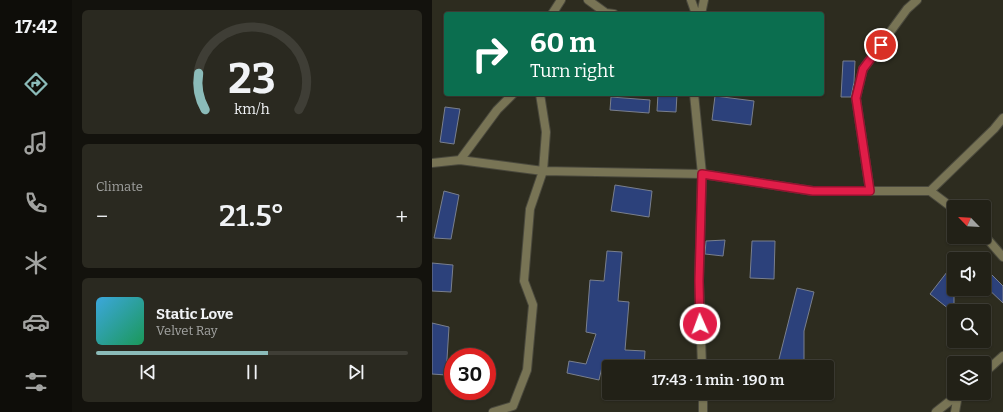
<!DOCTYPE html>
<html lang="en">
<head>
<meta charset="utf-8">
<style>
	body { margin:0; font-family:Bitter,serif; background:#2a2920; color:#f1f3f6; height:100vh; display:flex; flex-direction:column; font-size:15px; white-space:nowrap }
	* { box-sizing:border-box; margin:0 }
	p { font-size:13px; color:#a2a3a1 }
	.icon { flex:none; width:22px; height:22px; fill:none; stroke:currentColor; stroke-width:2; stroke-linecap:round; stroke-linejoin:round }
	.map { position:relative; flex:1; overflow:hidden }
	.side { display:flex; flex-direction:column; gap:10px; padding:10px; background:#13120d; width:360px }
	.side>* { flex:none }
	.guide { position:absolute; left:12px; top:12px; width:380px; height:84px; border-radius:4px; box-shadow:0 1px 3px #0004,0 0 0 1px #3f3e36; background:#0b6e4f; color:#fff; overflow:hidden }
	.needle { width:26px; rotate:295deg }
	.tools { position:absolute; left:515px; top:200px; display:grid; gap:8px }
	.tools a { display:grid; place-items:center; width:44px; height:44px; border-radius:4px; background:#222117; box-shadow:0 1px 3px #0004,0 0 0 1px #3f3e36; font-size:20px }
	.speed { position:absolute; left:12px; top:348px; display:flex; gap:8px; font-size:20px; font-weight:700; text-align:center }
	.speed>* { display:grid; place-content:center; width:52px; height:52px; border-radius:50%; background:#222117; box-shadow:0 1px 3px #0004,0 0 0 1px #3f3e36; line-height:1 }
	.speed .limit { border:6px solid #d22; background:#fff; color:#111 }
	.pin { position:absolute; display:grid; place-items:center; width:34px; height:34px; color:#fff; margin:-17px; border:2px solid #fff; border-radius:50%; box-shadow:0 1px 4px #0007 }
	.me { position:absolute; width:44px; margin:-22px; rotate:358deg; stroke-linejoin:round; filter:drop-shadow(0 0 3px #0008) }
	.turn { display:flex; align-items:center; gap:14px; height:84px; padding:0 20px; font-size:18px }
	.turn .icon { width:52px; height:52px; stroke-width:2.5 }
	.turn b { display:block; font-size:28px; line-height:34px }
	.big { font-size:30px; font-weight:600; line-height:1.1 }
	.side .card { flex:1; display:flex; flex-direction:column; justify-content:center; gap:6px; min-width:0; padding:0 14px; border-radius:6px; background:#2a2920 }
	.side .dial { align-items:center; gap:0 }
	.dial svg { height:104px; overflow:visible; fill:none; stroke:#3f3e36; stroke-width:7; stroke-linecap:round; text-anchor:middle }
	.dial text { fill:#f1f3f6; stroke:none }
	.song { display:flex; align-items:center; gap:12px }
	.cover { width:48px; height:48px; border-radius:6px; background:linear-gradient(135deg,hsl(200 70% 55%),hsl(150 70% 35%)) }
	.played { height:4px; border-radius:2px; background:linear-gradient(90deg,#8bbbb9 55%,#3f3e36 55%) }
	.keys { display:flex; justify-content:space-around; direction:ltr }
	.heat { display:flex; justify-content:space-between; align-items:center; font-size:22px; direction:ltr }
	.trip { position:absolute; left:170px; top:360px; width:232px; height:40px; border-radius:4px; background:#222117; box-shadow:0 1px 3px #0004,0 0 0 1px #3f3e36; font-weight:600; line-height:40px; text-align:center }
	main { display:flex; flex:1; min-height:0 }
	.dock { display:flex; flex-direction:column; width:72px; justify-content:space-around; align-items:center; background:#0e0d09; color:#a2a3a1 }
	.dock .icon { width:28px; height:28px }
	.dock .on { color:#8bbbb9 }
	.dock b { font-size:18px; color:#f1f3f6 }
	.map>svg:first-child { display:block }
</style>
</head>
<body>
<main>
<nav class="dock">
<b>17:42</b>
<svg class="icon on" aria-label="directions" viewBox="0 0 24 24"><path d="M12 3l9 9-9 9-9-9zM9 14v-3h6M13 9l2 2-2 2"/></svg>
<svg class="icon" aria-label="music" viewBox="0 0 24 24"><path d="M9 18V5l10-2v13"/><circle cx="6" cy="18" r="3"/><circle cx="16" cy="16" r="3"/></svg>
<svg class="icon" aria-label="phone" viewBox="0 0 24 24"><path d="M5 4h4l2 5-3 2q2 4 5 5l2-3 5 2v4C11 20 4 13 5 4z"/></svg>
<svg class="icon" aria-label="climate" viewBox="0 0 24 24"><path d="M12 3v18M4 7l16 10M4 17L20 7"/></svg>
<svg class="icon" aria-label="car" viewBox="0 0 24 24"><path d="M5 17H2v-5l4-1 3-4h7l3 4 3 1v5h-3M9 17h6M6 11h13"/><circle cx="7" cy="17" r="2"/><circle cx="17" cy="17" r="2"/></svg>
<svg class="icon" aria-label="filters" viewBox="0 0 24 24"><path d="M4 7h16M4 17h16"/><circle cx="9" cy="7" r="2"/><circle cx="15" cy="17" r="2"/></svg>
</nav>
<section class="side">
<div class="card dial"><svg viewBox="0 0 100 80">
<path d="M14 69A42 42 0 1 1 86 69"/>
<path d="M14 69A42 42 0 0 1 9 41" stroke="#8bbbb9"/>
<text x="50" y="56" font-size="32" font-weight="700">23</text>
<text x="50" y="72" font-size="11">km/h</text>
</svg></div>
<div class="card"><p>Climate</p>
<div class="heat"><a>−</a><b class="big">21.5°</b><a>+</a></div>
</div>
<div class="card">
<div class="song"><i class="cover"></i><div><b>Static Love</b><p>Velvet Ray</p></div></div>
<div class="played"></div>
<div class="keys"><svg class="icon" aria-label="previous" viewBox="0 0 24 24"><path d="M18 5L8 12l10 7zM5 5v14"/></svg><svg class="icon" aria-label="pause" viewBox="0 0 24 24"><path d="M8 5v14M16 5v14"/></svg><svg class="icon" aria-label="next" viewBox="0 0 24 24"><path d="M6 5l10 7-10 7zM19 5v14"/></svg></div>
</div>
</section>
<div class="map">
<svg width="571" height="412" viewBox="0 0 571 412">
	<rect width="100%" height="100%" fill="#2d2c1f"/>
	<path fill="#2c417b" stroke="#797f8d" d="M411 61H423L422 82 419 97H409Z
		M226 94H245L244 112 225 111Z
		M283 96 322 101 319 125 280 120Z
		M179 97 218 100 217 113 178 110Z
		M13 107 28 109 22 144 8 142Z
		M183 185 220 191 217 217 179 211Z
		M12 191 27 195 19 239 2 238Z
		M293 240 291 256 273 254 274 241Z
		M320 241H343L342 279 318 278Z
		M175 251 190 252 186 301 197 302 193 350 213 351 212 367H170L167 380 135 373 137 361 154 364 164 334 154 332 158 280 172 281Z
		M0 263 21 265 19 292 0 291Z
		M522 263V313L498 294Z
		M552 267 571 286V303L552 285Z
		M365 288 382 292 372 331V367H345Z
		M0 323 17 327 14 375 0 374Z"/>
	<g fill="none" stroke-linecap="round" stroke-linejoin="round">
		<defs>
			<path id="minor" d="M156 0 174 13 182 14
				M259 0 264 14
				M120 14 129 0
				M269 14 272 0
				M262 94 270 174 267 281 270 367
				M28 160 65 110 81 94
				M0 163 28 160 111 171 270 174 381 191H498L522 209
				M438 191 424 98 431 69 475 9 485 0
				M498 191 562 129 571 118
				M552 235 571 257
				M552 373 571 356
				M271 393V412
				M61 412 81 406 95 370 101 305 92 281 98 209 111 171 114 132 108 94
				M504 412 528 393
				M523 412 526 395"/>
		</defs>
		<use href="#minor" stroke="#4a493d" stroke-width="10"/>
		<use href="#minor" stroke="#787455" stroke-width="8"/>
	</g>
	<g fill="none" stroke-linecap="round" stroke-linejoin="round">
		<defs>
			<path id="route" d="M268 324 267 281 270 174 381 191H438L424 98 431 69 449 45"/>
		</defs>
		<use href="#route" stroke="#92132f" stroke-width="10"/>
		<use href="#route" stroke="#e11d48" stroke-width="7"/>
	</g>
</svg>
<div class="tools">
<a><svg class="needle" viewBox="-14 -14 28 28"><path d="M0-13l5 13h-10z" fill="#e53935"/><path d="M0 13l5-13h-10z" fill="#a2a3a1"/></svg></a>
<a><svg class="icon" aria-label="sound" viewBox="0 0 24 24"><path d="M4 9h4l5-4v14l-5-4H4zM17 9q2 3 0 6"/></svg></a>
<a><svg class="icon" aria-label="search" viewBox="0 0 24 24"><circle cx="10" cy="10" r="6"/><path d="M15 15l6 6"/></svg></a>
<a><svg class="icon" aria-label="layers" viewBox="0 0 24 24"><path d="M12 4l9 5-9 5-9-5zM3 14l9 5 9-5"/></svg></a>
</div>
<div class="speed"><div class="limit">30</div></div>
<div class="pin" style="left:449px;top:45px;background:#d93025"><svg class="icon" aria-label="arrive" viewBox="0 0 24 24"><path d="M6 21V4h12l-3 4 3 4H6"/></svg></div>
<svg class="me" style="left:268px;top:324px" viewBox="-20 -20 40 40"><circle r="17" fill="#e11d48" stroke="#fff" stroke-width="3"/><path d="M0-11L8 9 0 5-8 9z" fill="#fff"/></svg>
<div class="trip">17:43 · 1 min · 190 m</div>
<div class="guide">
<div class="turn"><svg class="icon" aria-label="right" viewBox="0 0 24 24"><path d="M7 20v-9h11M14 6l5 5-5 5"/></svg><div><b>60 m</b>Turn right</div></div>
</div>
</div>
</main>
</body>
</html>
